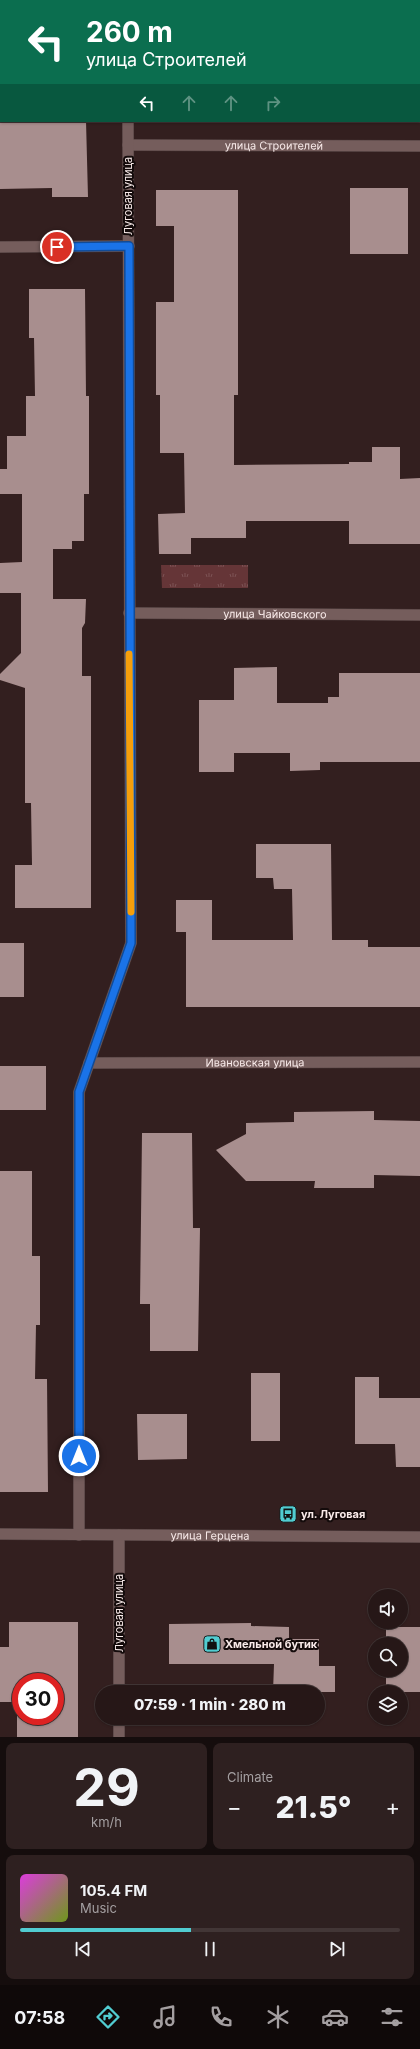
<!DOCTYPE html>
<html lang="en">
<head>
<meta charset="utf-8">
<style>
	body { margin:0; font-family:Inter,sans-serif; background:#2e2020; color:#f1f3f6; height:100vh; display:flex; flex-direction:column; font-size:15px; white-space:nowrap }
	* { box-sizing:border-box; margin:0 }
	p { font-size:13px; color:#a49fa1 }
	.icon { flex:none; width:22px; height:22px; fill:none; stroke:currentColor; stroke-width:2; stroke-linecap:round; stroke-linejoin:round }
	.map { position:relative; height:1737px; overflow:hidden }
	.sheet { display:flex; flex-direction:column; gap:6px; padding:6px; background:#150d0d; flex:1 }
	.sheet>* { flex:none }
	.banner { position:absolute; left:0px; top:0px; width:420px; height:122px; box-shadow:0 1px 3px #0004,0 0 0 1px #423636; background:#0b6e4f; color:#fff; overflow:hidden }
	.controls { position:absolute; left:368px; top:1589px; display:grid; gap:8px }
	.controls a { display:grid; place-items:center; width:40px; height:40px; border-radius:50%; background:#261717; box-shadow:0 1px 3px #0004,0 0 0 1px #423636; font-size:20px }
	.speed { position:absolute; left:12px; top:1673px; display:flex; gap:8px; font-size:20px; font-weight:700; text-align:center }
	.speed>* { display:grid; place-content:center; width:52px; height:52px; border-radius:50%; background:#261717; box-shadow:0 1px 3px #0004,0 0 0 1px #423636; line-height:1 }
	.speed .limit { border:6px solid #d22; background:#fff; color:#111 }
	.pin { position:absolute; display:grid; place-items:center; width:34px; height:34px; color:#fff; margin:-17px; border:2px solid #fff; border-radius:50%; box-shadow:0 1px 4px #0007 }
	.me { position:absolute; width:44px; margin:-22px; rotate:0deg; stroke-linejoin:round; filter:drop-shadow(0 0 3px #0008) }
	.turn { display:flex; align-items:center; gap:14px; height:84px; padding:0 20px; font-size:18px }
	.turn .icon { width:52px; height:52px; stroke-width:2.5 }
	.turn b { display:block; font-size:28px; line-height:34px }
	.lanes { display:flex; align-items:center; height:38px; padding:0 20px; background:#0003; justify-content:center; gap:20px; direction:ltr }
	.lanes .off { opacity:.35 }
	.big { font-size:30px; font-weight:800; line-height:1.1 }
	.sheet .tile { flex:1; display:flex; flex-direction:column; justify-content:center; gap:6px; min-width:0; padding:0 14px; border-radius:8px; background:#2e2020 }
	.sheet .dial { align-items:center; gap:0 }
	.dial b { font-size:52px; line-height:1 }
	.song { display:flex; align-items:center; gap:12px }
	.cover { width:48px; height:48px; border-radius:6px; background:linear-gradient(135deg,hsl(300 70% 55%),hsl(80 70% 35%)) }
	.played { height:4px; border-radius:2px; background:linear-gradient(90deg,#51ccd1 45%,#423636 45%) }
	.keys { display:flex; justify-content:space-around; direction:ltr }
	.heat { display:flex; justify-content:space-between; align-items:center; font-size:22px; direction:ltr }
	.sheet .tiles { flex:1; display:grid; gap:6px; grid-template-columns:1fr 1fr }
	.tile:last-child { grid-column:span 2 }
	.trip { position:absolute; left:95px; top:1685px; width:230px; height:40px; border-radius:20px; background:#261717; box-shadow:0 1px 3px #0004,0 0 0 1px #423636; font-weight:800; line-height:40px; text-align:center }
	.tab-bar { display:flex; height:64px; justify-content:space-around; align-items:center; background:#0f0909; color:#a49fa1 }
	.tab-bar .icon { width:28px; height:28px }
	.tab-bar .on { color:#51ccd1 }
	.tab-bar b { font-size:18px; color:#f1f3f6 }
	.map>svg:first-child { display:block }
</style>
</head>
<body>
<div class="map">
<svg width="420" height="1737" viewBox="0 0 420 1737">
	<defs>
		<pattern id="grass-tufts" width="24" height="20" patternUnits="userSpaceOnUse"><rect width="24" height="20" fill="#653537"/><path d="M3 7l-1-3M5 7V3M7 7l1-3M15 17l-1-3M17 17v-4M19 17l1-3" fill="none" stroke="#7c5254"/></pattern>
	</defs>
	<rect width="100%" height="100%" fill="#331f1f"/>
	<path fill="url(#grass-tufts)" d="M161 565H248V588H162Z"/>
	<path fill="#a88e8e" fill-rule="evenodd" d="M0 121H86L88 197H52V188L0 189Z
		M350 188H408V254H350Z
		M156 190H238V395H234V465L349 464V462H372V447H400V479L420 478V544H349V521H246V538H191V554H159L158 514 185 513 184 453H160V395H156V302H174V226H156Z
		M29 289H85L86 396H89V494H84V541H72V549H53V599H86L85 623 82 628V676H91V908H15V865H32L31 803H25V688L0 680V674L21 653V593H0V563L22 562V494H0V469H7V436H26V396H35L34 338H29Z
		M277 667V703H328V697H339V673H420V762H320V770L290 771V753H234V772H199V700H234V668Z
		M256 844H331L332 940H368V947H420V1007H186V932H176V900H212V940H293L292 889H274L273 878H256Z
		M0 943H24V997H0Z
		M0 1066H46V1110H0Z
		M374 1111V1120L420 1121V1176L374 1175V1188H314L315 1181H246L216 1150 246 1134V1123L294 1122V1112Z
		M142 1133H192L193 1228H200L198 1351H150V1304H140Z
		M0 1171H32V1256H40V1325H36L35 1379H47L48 1492H0Z
		M251 1373H280V1441H251Z
		M355 1377H379V1398H420V1467H396L395 1444H355Z
		M137 1414H187V1459L138 1460Z
		M9 1622H78V1737H17V1702H0V1647H9ZM21 1682H55V1716H21Z
		M251 1623V1626L289 1627V1639H319V1666H335V1692H273L274 1664H169V1624Z
		M386 1627H420V1692H386V1670H401V1644H386Z"/>
	<g fill="none" stroke-linecap="round" stroke-linejoin="round">
		<defs>
			<path id="service" d="M0 247 129 246"/>
			<g id="minor">
				<path d="M128 0V1"/>
				<path id="s1" d="M128 145 420 146"/>
				<path id="s2" d="M129 613 420 615"/>
				<path id="s3" d="M89 1063 420 1062"/>
				<path d="M79 1535V1092L131 943 128 121"/>
				<path d="M119 1535V1692"/>
				<path d="M119 1718V1737"/>
			</g>
			<g id="tertiary">
				<path id="s4" d="M0 1534 420 1537"/>
			</g>
		</defs>
		<use href="#service" stroke="#4a3a3a" stroke-width="12"/>
		<use href="#minor" stroke="#4a3a3a" stroke-width="12"/>
		<use href="#tertiary" stroke="#4a3a3a" stroke-width="12"/>
		<use href="#service" stroke="#755d5c" stroke-width="11"/>
		<use href="#minor" stroke="#755d5c" stroke-width="11"/>
		<use href="#tertiary" stroke="#755d5c" stroke-width="11"/>
	</g>
	<g fill="none" stroke-linecap="round" stroke-linejoin="round">
		<defs>
			<path id="route" d="M57 247 129 246 131 943 79 1092V1456"/>
		</defs>
		<use href="#route" stroke="#114b97" stroke-width="10"/>
		<use href="#route" stroke="#1a73e8" stroke-width="7"/>
		<path stroke="#f59e0b" stroke-width="7" d="M129 654 131 912"/>
	</g>
	<defs>
		<symbol id="bus-square" viewBox="-11 -11 22 22"><rect x="-9" y="-9" width="18" height="18" rx="4" fill="#51ccd1" stroke="#140b0b"/><path d="M-5-6H5V4H4V6H2V4H-2V6H-4V4H-5ZM-3.5-4V0h7V-4ZM-3.5 1.2v1.5H-2V1.2ZM2 1.2v1.5H3.5V1.2Z" fill="#111"/></symbol>
		<symbol id="shop-square" viewBox="-11 -11 22 22"><rect x="-9" y="-9" width="18" height="18" rx="4" fill="#51ccd1" stroke="#140b0b"/><path d="M-5-2.5h2.3a2.7 3.5 0 0 1 5.4 0H5L5.5 6h-11ZM-1.5-2.5h3a1.5 2.3 0 0 0-3 0Z" fill="#111"/></symbol>
	</defs>
	<g fill-rule="evenodd">
		<use href="#bus-square" x="278" y="1504" width="20" height="20"/>
		<use href="#shop-square" x="202" y="1634" width="20" height="20"/>
	</g>
	<g text-anchor="middle" stroke-width="4" stroke-linejoin="round" paint-order="stroke">
		<g font-size="11" fill="#f8eae9" stroke="#140b0b">
			<text dy="4" stroke="none"><textPath href="#s1" startOffset="146">улица Строителей</textPath></text>
			<text transform="translate(128 196) rotate(-90)" y="4">Луговая улица</text>
			<text dy="4" stroke="none"><textPath href="#s2" startOffset="146">улица Чайковского</textPath></text>
			<text dy="4" stroke="none"><textPath href="#s3" startOffset="166">Ивановская улица</textPath></text>
			<text dy="4" stroke="none"><textPath href="#s4" startOffset="210">улица Герцена</textPath></text>
			<text transform="translate(119 1613) rotate(-90)" y="4">Луговая улица</text>
		</g>
		<g font-size="11" font-weight="bold" fill="#f8eae9" stroke="#140b0b" text-anchor="start">
			<text x="301" y="1518">ул. Луговая</text>
			<text x="225" y="1648">Хмельной бутик</text>
		</g>
	</g>
</svg>
<div class="controls">
<a><svg class="icon" aria-label="sound" viewBox="0 0 24 24"><path d="M4 9h4l5-4v14l-5-4H4zM17 9q2 3 0 6"/></svg></a>
<a><svg class="icon" aria-label="search" viewBox="0 0 24 24"><circle cx="10" cy="10" r="6"/><path d="M15 15l6 6"/></svg></a>
<a><svg class="icon" aria-label="layers" viewBox="0 0 24 24"><path d="M12 4l9 5-9 5-9-5zM3 14l9 5 9-5"/></svg></a>
</div>
<div class="speed"><div class="limit">30</div></div>
<div class="pin" style="left:57px;top:247px;background:#d93025"><svg class="icon" aria-label="arrive" viewBox="0 0 24 24"><path d="M6 21V4h12l-3 4 3 4H6"/></svg></div>
<svg class="me" style="left:79px;top:1456px" viewBox="-20 -20 40 40"><circle r="17" fill="#1a73e8" stroke="#fff" stroke-width="3"/><path d="M0-11L8 9 0 5-8 9z" fill="#fff"/></svg>
<div class="trip">07:59 · 1 min · 280 m</div>
<div class="banner">
<div class="turn"><svg class="icon" aria-label="left" viewBox="0 0 24 24"><path d="M17 20v-9H6M10 6l-5 5 5 5"/></svg><div><b>260 m</b>улица Строителей</div></div>
<div class="lanes"><svg class="icon" aria-label="left" viewBox="0 0 24 24"><path d="M17 20v-9H6M10 6l-5 5 5 5"/></svg><svg class="icon off" aria-label="ahead" viewBox="0 0 24 24"><path d="M12 20V5M6 11l6-6 6 6"/></svg><svg class="icon off" aria-label="ahead" viewBox="0 0 24 24"><path d="M12 20V5M6 11l6-6 6 6"/></svg><svg class="icon off" aria-label="right" viewBox="0 0 24 24"><path d="M7 20v-9h11M14 6l5 5-5 5"/></svg></div>
</div>
</div>
<section class="sheet">
<div class="tiles">
<div class="tile dial"><b>29</b><p>km/h</p></div>
<div class="tile"><p>Climate</p>
<div class="heat"><a>−</a><b class="big">21.5°</b><a>+</a></div>
</div>
<div class="tile">
<div class="song"><i class="cover"></i><div><b>105.4 FM</b><p>Music</p></div></div>
<div class="played"></div>
<div class="keys"><svg class="icon" aria-label="previous" viewBox="0 0 24 24"><path d="M18 5L8 12l10 7zM5 5v14"/></svg><svg class="icon" aria-label="pause" viewBox="0 0 24 24"><path d="M8 5v14M16 5v14"/></svg><svg class="icon" aria-label="next" viewBox="0 0 24 24"><path d="M6 5l10 7-10 7zM19 5v14"/></svg></div>
</div>
</div>
</section>
<nav class="tab-bar">
<b>07:58</b>
<svg class="icon on" aria-label="directions" viewBox="0 0 24 24"><path d="M12 3l9 9-9 9-9-9zM9 14v-3h6M13 9l2 2-2 2"/></svg>
<svg class="icon" aria-label="music" viewBox="0 0 24 24"><path d="M9 18V5l10-2v13"/><circle cx="6" cy="18" r="3"/><circle cx="16" cy="16" r="3"/></svg>
<svg class="icon" aria-label="phone" viewBox="0 0 24 24"><path d="M5 4h4l2 5-3 2q2 4 5 5l2-3 5 2v4C11 20 4 13 5 4z"/></svg>
<svg class="icon" aria-label="climate" viewBox="0 0 24 24"><path d="M12 3v18M4 7l16 10M4 17L20 7"/></svg>
<svg class="icon" aria-label="car" viewBox="0 0 24 24"><path d="M5 17H2v-5l4-1 3-4h7l3 4 3 1v5h-3M9 17h6M6 11h13"/><circle cx="7" cy="17" r="2"/><circle cx="17" cy="17" r="2"/></svg>
<svg class="icon" aria-label="filters" viewBox="0 0 24 24"><path d="M4 7h16M4 17h16"/><circle cx="9" cy="7" r="2"/><circle cx="15" cy="17" r="2"/></svg>
</nav>
</body>
</html>
